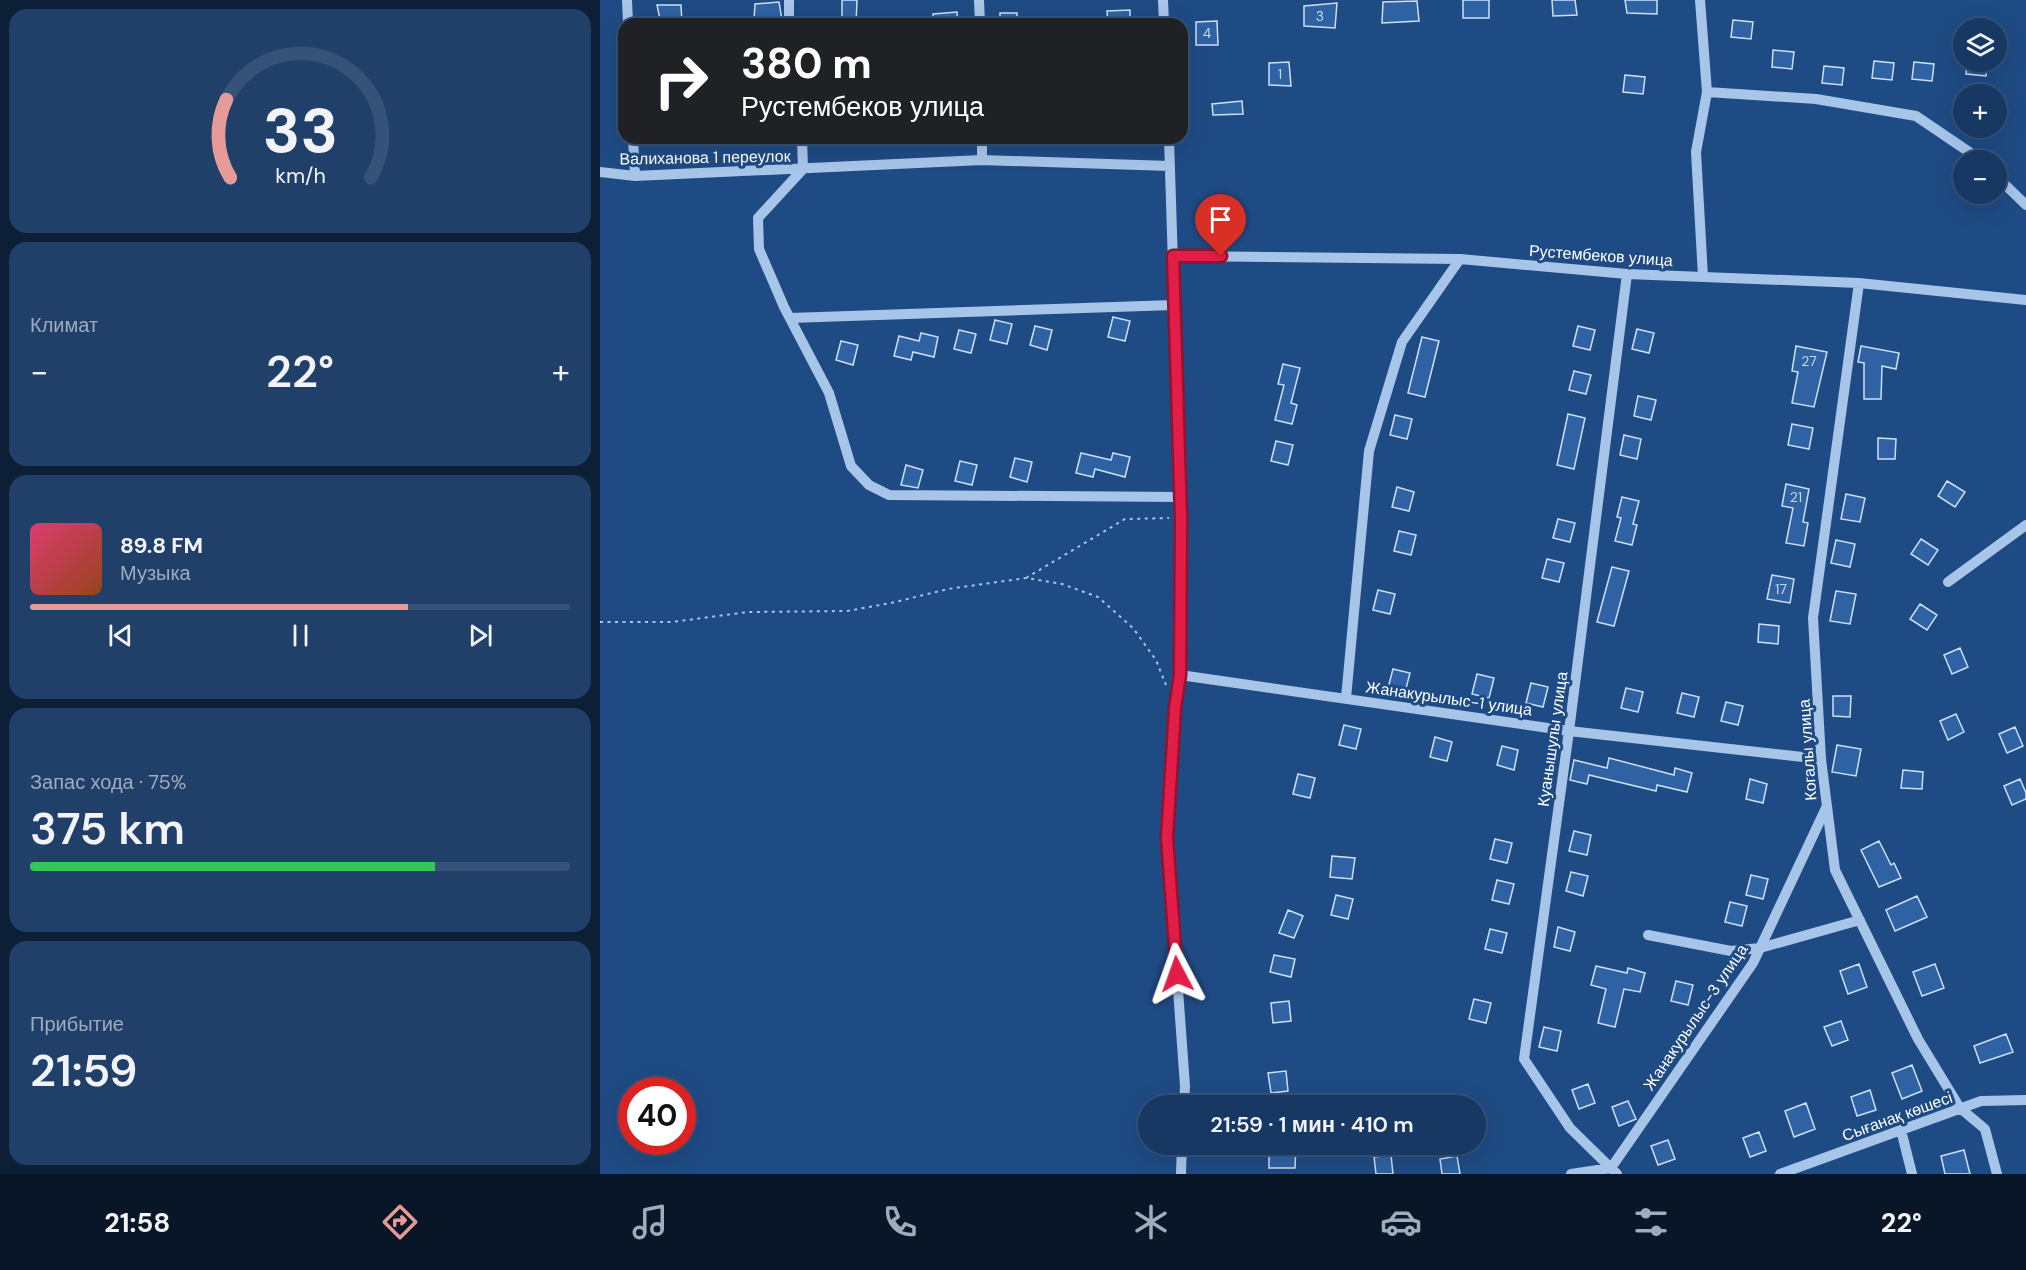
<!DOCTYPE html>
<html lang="ru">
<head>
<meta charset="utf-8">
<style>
	body { margin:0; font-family:"DM Sans",sans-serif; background:#203f69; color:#f1f3f6; height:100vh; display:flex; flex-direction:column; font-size:22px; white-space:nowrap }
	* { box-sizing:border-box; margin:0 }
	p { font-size:20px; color:#9eacbe }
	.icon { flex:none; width:33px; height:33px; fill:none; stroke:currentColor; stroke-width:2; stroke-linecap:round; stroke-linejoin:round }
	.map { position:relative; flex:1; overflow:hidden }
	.drawer { display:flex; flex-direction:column; gap:9px; padding:9px; background:#0d1f36; width:600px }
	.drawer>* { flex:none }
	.top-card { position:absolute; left:18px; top:18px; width:570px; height:126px; border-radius:18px; box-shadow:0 6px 24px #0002,0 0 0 2px #365278; background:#202124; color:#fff; overflow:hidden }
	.buttons { position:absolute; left:1353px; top:18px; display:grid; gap:12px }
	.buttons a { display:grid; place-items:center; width:54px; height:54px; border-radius:50%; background:#173863; box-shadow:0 6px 24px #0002,0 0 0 2px #365278; font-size:30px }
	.speed { position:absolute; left:18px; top:1077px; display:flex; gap:12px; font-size:30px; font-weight:700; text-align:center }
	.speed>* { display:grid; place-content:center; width:78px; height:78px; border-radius:50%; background:#173863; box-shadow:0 6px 24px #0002,0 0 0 2px #365278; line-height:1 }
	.speed .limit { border:9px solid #d22; background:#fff; color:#111 }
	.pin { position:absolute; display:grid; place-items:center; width:51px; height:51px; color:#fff; margin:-62px -26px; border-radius:50% 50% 50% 0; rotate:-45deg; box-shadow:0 0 6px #0007 }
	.pin .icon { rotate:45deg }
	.me { position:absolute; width:66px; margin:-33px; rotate:356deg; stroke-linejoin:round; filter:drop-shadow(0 0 4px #0008) }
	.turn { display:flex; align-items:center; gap:21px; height:126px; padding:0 24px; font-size:27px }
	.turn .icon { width:78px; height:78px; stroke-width:2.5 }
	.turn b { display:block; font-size:42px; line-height:51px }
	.big { font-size:45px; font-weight:600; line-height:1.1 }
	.drawer .widget { flex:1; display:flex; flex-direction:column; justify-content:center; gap:9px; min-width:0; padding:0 21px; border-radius:18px; background:#203f69 }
	.drawer .dial { align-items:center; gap:0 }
	.dial svg { height:156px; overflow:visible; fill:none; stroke:#365278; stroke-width:7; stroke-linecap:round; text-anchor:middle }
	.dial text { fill:#f1f3f6; stroke:none }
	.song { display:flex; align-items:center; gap:18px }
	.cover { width:72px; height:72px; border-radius:9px; background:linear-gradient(135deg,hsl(340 70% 55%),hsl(20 70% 35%)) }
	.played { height:6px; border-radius:3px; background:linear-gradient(90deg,#e69b98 70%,#365278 70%) }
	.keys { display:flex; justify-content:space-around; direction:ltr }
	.heat { display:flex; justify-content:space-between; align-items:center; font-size:33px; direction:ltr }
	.charge { height:9px; border-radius:4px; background:linear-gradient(90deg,#34c759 75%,#365278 0) }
	.trip { position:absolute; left:538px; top:1095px; width:348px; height:60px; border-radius:30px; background:#173863; box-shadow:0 6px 24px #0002,0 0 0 2px #365278; font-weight:600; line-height:60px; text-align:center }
	.dock { display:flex; height:96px; justify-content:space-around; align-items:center; background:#091628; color:#9eacbe }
	.dock .icon { width:42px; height:42px }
	.dock .current { color:#e69b98 }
	.dock b { font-size:27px; color:#f1f3f6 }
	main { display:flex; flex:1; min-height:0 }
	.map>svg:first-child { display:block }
</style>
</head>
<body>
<main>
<section class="drawer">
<div class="widget dial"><svg viewBox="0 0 100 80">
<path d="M14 69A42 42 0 1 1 86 69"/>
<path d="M14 69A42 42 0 0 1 12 29" stroke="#e69b98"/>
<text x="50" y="56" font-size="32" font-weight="700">33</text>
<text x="50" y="72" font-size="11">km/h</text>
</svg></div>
<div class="widget"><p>Климат</p>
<div class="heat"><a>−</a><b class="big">22°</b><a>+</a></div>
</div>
<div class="widget">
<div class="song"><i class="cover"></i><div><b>89.8 FM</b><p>Музыка</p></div></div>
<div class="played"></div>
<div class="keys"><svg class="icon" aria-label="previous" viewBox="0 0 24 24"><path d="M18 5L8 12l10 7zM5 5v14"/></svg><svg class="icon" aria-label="pause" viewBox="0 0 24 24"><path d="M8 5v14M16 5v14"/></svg><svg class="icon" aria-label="next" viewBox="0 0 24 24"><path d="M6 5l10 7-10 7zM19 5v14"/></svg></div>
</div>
<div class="widget"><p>Запас хода · 75%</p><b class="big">375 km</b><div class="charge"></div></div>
<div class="widget"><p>Прибытие</p><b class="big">21:59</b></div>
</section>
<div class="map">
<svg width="1426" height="1174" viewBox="0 0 1426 1174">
	<rect width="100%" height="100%" fill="#1f4b84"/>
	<path fill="#2f62a2" stroke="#ccdff7" stroke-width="1.5" d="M242 0H257L256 24H242Z
		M863 0H889V18H863Z
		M952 0H975L977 15 953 16Z
		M1025 0H1057V14L1027 13Z
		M817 1 819 21 782 23 783 2Z
		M179 2 182 20H154L155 4Z
		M737 3 735 28 704 26V6Z
		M57 5H81L82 24H61Z
		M530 10V24H508L507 11Z
		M357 12 358 24H333V14Z
		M400 13H417V24H400Z
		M1133 20 1153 22 1151 39 1131 37Z
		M617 21 618 45H596V22Z
		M1173 50 1194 52 1192 69 1172 67Z
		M1274 61 1294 63 1292 80 1272 78Z
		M689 62 691 86 669 85V63Z
		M1314 62 1334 64 1332 81 1312 79Z
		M1367 62H1387L1386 76 1366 74Z
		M1224 66 1244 68 1242 85 1222 83Z
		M1025 75 1045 77 1043 94 1023 92Z
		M642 101 643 114 613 115 612 104Z
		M513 317 530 321 525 341 508 337Z
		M395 320 412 324 407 344 390 340Z
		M435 326 452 330 447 350 430 345Z
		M978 326 995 330 990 350 973 346Z
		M1037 329 1054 333 1049 353 1032 349Z
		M359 330 376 334 371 353 354 349Z
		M321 333 338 337 334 357 313 352 311 360 294 356 299 336 319 341Z
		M822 337 839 341 825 397 808 393Z
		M241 341 258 345 253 365 236 360Z
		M1196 346 1227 352 1214 407 1192 403 1198 372 1192 371Z
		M1261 346 1299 353 1296 369 1282 366 1281 399H1264V363L1258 362Z
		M683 364 700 368 691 403 697 405 692 424 675 420 684 385 678 384Z
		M974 371 991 375 986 394 969 390Z
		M1038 396 1056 400 1051 420 1034 416Z
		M968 414 985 418 974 469 957 465Z
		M795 415 812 419 807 439 790 435Z
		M1192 424 1213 428 1209 449 1188 445Z
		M1024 435 1041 439 1037 459 1020 455Z
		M1278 438 1296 439 1295 459H1278Z
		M676 441 693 445 688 465 671 461Z
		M481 453 511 460 513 453 530 457 525 477 495 469 493 477 476 473Z
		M415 458 432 462 427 482 410 477Z
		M360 461 377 465 372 485 355 481Z
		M306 465 323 470 318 488 301 485Z
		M1347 481 1365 492 1355 507 1338 496Z
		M1186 484 1209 489 1203 522 1208 523 1204 546 1186 543 1193 508 1182 506Z
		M797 487 814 492 809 511 792 507Z
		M1246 494 1265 498 1260 522 1241 519Z
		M1022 497 1039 501 1033 524 1037 525 1032 545 1015 541 1021 518 1017 517Z
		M958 519 975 523 970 542 953 538Z
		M799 531 816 535 811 555 794 551Z
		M1321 539 1338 550 1328 565 1311 554Z
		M1236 540 1255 544 1250 567 1231 563Z
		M947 559 964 563 959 582 942 578Z
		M1012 567 1029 571 1014 626 997 622Z
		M1172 575 1194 579 1190 603 1167 599Z
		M778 590 795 594 790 614 773 610Z
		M1236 591 1256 594 1250 624 1230 621Z
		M1320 604 1337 615 1327 630 1310 619Z
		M1159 624 1179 626 1178 644 1158 642Z
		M1360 648 1368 667 1352 674 1344 655Z
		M793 669 810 673 805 692 788 688Z
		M877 674 894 678 889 698 872 694Z
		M931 683 948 687 943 707 926 703Z
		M1026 688 1043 692 1038 712 1021 708Z
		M1082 693 1099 697 1094 717 1077 713Z
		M1233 696H1251L1250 717 1233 716Z
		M1126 702 1143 706 1138 725 1121 721Z
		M1356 714 1364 732 1348 740 1340 721Z
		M744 725 761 729 756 749 739 745Z
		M1415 727 1423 746 1407 753 1399 734Z
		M835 737 852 742 847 761 830 757Z
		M1237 745 1261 749 1256 776 1232 772Z
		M902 746 918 750 914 770 897 765Z
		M1009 758 1074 775 1075 768 1092 773 1087 792 1057 785 1056 791 989 775 987 784 970 780 974 760 1007 768Z
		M1303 770 1323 772 1322 789 1301 788Z
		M698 774 715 778 710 798 693 794Z
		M1150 779 1167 784 1163 803 1146 799Z
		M1420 779 1426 793V799L1412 805 1404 786Z
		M974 831 991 835 987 855 969 851Z
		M895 839 912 843 907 863 890 859Z
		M1279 841 1291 865 1294 863 1301 878 1279 887 1261 850Z
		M732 856 755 858 752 879 730 877Z
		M971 872 988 876 983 896 966 891Z
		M1151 875 1168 879 1163 899 1146 895Z
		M897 880 914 884 909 904 892 900Z
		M736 895 753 899 748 919 731 915Z
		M1317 896 1327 917 1295 931 1286 910Z
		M1130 902 1147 906 1142 926 1125 922Z
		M688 910 703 916 694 938 679 933Z
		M958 927 975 932 970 951 954 947Z
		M890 929 907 933 902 953 885 949Z
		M674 955 695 959 691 977 670 972Z
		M1259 964 1267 987 1248 994 1240 971Z
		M1335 964 1344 988 1322 996 1313 972Z
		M996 966 1027 973 1028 968 1045 973 1040 992 1024 989 1015 1027 998 1023 1006 989 991 985Z
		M1076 981 1093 985 1088 1005 1071 1001Z
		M874 999 891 1003 886 1023 869 1019Z
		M689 1001 691 1021 673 1023 671 1003Z
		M1241 1021 1248 1040 1232 1046 1224 1027Z
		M944 1027 961 1031 957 1051 939 1047Z
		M1406 1034 1413 1052 1380 1063 1374 1046Z
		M1312 1065 1322 1091 1302 1099 1292 1073Z
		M686 1071 688 1091 671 1093 668 1073Z
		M988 1084 995 1103 979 1109 972 1090Z
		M1270 1090 1276 1110 1257 1116 1251 1097Z
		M1028 1101 1036 1119 1019 1126 1012 1107Z
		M1206 1103 1215 1129 1194 1137 1185 1111Z
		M1159 1132 1166 1151 1150 1157 1143 1138Z
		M1068 1140 1075 1159 1058 1165 1051 1146Z
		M669 1144H696L695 1168H669Z
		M1364 1150 1370 1174H1345L1341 1156Z
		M791 1155 793 1174H776L774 1157Z
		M857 1156 860 1174H842L840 1159Z"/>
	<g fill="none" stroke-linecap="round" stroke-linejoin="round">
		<path stroke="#a7c5e9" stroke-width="2" stroke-dasharray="3 4.5" stroke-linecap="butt" d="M426 578 525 519 569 518
			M0 622H72L148 612 247 611 291 603 348 589 426 578 462 584 498 597 533 628 556 660 566 685"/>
		<path stroke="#a7c5e9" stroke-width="10" d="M27 0 28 24
			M189 0V24
			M379 0 380 24
			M563 0 564 24
			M1100 0 1107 92 1096 152 1103 277
			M1107 92 1216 99 1316 116 1381 160
			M33 138 35 176
			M202 138 203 169 158 218 159 249 184 307 229 393 251 466 269 485 289 495 580 497
			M382 138V160
			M569 138 581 517 580 675 575 708 567 838 585 1086 584 1106
			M0 172 35 176 382 160 570 166
			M1396 176 1426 205
			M573 256 860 259 1027 274 1259 283 1426 300
			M1259 283 1213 618 1221 759 1235 870 1318 1039 1360 1108 1385 1129 1397 1174
			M190 318 574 305
			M1348 582 1426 525
			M580 675 969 731 1221 759
			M746 698 769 451 802 342 860 259
			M1048 935 1131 951 1160 948 1260 920
			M1301 1130 1312 1174
			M581 1174 582 1144
			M971 1174 1011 1168 1153 963 1226 808
			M1017 1174 970 1128 924 1059 969 731 1027 274
			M1180 1174 1381 1101 1426 1100"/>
	</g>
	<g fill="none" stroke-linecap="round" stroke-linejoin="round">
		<defs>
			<path id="route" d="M577 974 567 838 575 708 580 675 581 518 573 256H621"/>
		</defs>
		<use href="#route" stroke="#92132f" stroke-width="15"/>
		<use href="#route" stroke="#e11d48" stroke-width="10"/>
	</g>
	<g text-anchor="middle" stroke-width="6" stroke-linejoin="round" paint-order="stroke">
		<g font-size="14" fill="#cbd8e8">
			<text x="720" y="21">3</text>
			<text x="607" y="38">4</text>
			<text x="680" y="79">1</text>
			<text x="1209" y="366">27</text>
			<text x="1196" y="502">21</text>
			<text x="1181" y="594">17</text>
		</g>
		<g font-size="16" fill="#fff" stroke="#1f4b84">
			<text transform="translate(105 157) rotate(-1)" y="6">Валиханова 1 переулок</text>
			<text transform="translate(1001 255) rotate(4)" y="6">Рустембеков улица</text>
			<text transform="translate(849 698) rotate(8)" y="6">Жанакурылыс-1 улица</text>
			<text transform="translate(952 739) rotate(-82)" y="6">Куанышулы улица</text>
			<text transform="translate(1207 750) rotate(-94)" y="6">Когалы улица</text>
			<text transform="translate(1095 1017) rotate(-56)" y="6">Жанакурылыс-3 улица</text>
			<text transform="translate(1297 1116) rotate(-20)" y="6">Сығанақ көшесі</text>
		</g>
	</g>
</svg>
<div class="buttons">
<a><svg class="icon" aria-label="layers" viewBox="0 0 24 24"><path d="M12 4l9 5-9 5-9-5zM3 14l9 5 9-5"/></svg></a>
<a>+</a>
<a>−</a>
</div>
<div class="speed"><div class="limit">40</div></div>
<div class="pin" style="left:621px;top:256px;background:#d93025"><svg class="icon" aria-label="arrive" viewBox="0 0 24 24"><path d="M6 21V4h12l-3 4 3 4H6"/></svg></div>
<svg class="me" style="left:577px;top:974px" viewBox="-20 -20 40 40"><path d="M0-17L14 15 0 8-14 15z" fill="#e11d48" stroke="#fff" stroke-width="4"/></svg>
<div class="trip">21:59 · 1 мин · 410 m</div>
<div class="top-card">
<div class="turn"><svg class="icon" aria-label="right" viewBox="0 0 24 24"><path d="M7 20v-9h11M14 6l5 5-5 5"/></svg><div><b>380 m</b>Рустембеков улица</div></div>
</div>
</div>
</main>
<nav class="dock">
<b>21:58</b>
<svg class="icon current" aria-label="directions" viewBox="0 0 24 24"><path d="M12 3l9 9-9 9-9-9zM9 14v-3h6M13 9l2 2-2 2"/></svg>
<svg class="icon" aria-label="music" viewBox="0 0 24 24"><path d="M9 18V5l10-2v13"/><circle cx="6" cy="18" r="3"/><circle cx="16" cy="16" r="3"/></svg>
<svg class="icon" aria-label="phone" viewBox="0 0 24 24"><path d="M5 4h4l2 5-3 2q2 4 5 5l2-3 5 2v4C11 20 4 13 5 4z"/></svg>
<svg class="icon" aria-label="climate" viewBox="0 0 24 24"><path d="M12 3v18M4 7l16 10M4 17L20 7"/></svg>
<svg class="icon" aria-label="car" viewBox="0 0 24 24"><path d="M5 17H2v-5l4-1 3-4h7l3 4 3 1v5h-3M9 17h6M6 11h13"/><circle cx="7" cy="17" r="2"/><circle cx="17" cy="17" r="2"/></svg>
<svg class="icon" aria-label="filters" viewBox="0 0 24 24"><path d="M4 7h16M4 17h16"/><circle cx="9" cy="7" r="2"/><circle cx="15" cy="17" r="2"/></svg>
<b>22°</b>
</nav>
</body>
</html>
